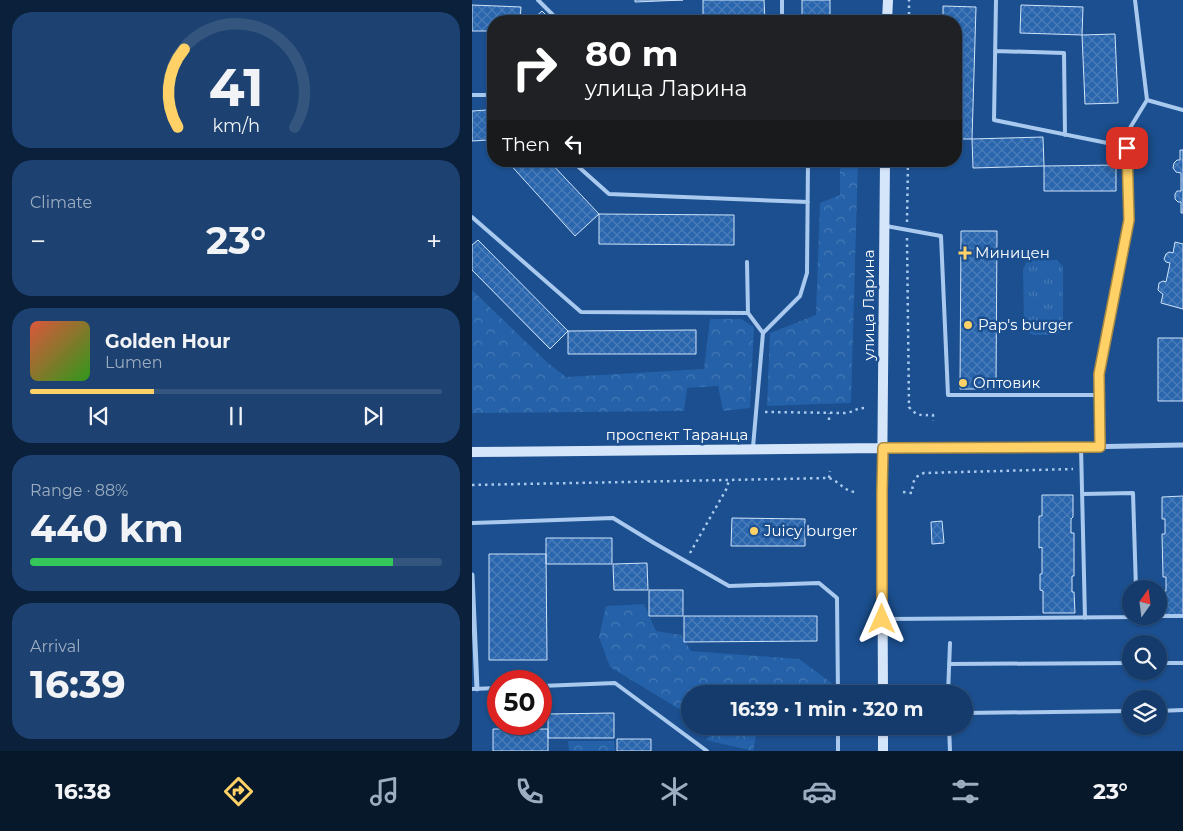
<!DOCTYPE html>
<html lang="en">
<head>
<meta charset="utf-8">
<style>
	body { margin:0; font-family:Montserrat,sans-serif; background:#1d4271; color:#f1f3f6; height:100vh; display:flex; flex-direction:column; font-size:19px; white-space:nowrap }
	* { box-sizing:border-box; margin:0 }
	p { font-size:16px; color:#9dadc1 }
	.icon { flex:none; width:28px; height:28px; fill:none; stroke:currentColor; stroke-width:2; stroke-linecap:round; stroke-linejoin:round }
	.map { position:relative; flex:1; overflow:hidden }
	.details { display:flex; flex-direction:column; gap:12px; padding:12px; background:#0b203b; width:472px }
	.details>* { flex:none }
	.banner { position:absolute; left:15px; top:15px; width:475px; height:152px; border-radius:20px; box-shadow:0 1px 4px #0004,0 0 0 1px #33557e; background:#202124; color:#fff; overflow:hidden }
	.needle { width:32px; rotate:14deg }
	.buttons { position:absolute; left:650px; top:580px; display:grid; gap:10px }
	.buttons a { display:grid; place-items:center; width:45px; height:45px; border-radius:50%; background:#143b6b; box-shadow:0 1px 4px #0004,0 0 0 1px #33557e; font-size:25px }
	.speed { position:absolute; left:15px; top:670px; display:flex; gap:10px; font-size:25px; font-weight:700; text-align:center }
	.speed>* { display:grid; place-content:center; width:65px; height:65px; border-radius:50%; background:#143b6b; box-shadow:0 1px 4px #0004,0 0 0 1px #33557e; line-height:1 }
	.speed .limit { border:8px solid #d22; background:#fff; color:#111 }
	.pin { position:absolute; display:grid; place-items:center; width:42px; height:42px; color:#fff; margin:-21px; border-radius:10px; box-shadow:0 2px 8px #0006 }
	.me { position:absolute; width:55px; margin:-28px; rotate:0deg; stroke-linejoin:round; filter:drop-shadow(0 0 4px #0008) }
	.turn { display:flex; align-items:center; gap:18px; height:105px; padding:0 15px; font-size:22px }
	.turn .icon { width:65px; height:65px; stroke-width:2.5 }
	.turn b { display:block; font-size:35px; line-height:42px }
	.then { display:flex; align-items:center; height:48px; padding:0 15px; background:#0003; gap:10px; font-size:19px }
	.big { font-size:38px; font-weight:700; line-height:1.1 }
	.details .tile { flex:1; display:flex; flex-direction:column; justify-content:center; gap:8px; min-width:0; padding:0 18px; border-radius:20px; background:#1d4271 }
	.details .dial { align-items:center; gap:0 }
	.dial svg { height:130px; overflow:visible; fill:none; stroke:#33557e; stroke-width:7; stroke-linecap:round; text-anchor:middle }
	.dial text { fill:#f1f3f6; stroke:none }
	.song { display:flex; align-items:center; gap:15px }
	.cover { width:60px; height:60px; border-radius:8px; background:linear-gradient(135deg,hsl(10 70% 55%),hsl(110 70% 35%)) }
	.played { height:5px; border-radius:2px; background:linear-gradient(90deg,#ffd166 30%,#33557e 30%) }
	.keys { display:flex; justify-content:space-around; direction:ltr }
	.heat { display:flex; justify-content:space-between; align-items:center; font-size:28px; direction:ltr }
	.charge { height:8px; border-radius:4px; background:linear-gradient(90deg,#34c759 88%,#33557e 0) }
	.trip { position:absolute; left:209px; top:685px; width:292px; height:50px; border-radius:25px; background:#143b6b; box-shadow:0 1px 4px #0004,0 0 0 1px #33557e; font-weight:700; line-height:50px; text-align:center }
	.tab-bar { display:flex; height:80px; justify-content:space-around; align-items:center; background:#08182b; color:#9dadc1 }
	.tab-bar .icon { width:35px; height:35px }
	.tab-bar .current { color:#ffd166 }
	.tab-bar b { font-size:22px; color:#f1f3f6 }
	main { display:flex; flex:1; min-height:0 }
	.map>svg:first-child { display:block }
</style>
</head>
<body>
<main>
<section class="details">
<div class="tile dial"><svg viewBox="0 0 100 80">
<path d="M14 69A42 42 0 1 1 86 69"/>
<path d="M14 69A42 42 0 0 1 18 21" stroke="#ffd166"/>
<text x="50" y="56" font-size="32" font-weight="700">41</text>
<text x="50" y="72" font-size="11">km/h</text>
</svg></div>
<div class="tile"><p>Climate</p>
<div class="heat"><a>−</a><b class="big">23°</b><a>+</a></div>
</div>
<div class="tile">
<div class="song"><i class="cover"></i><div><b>Golden Hour</b><p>Lumen</p></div></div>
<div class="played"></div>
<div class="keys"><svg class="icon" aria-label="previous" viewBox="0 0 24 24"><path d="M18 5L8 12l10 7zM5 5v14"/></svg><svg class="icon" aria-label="pause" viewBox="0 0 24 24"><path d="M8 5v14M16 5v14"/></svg><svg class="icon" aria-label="next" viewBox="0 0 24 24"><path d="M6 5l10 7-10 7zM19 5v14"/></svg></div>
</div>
<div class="tile"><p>Range · 88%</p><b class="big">440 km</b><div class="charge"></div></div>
<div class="tile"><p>Arrival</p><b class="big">16:39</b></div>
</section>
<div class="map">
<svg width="711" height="751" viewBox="0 0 711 751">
	<defs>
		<pattern id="grass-tufts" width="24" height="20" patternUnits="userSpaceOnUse" patternTransform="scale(1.25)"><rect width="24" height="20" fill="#2461a8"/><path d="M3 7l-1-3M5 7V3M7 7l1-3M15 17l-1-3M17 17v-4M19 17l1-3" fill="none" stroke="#4579b5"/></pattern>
		<pattern id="forest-crowns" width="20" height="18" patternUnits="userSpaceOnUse" patternTransform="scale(1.25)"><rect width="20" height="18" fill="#2461a8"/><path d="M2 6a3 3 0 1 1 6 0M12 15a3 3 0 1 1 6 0" fill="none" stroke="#4579b5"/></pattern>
		<pattern id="building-cross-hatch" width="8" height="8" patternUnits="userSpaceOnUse" patternTransform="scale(1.25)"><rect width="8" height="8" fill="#2a66ad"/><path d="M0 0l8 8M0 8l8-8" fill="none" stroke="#4a7db9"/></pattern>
	</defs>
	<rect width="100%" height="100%" fill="#1b4f8f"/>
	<path fill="url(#grass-tufts)" d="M559 259 585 260 591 267V326L587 333 584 335H561L554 331 552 328 551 269 555 261Z"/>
	<path fill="url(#forest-crowns)" d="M368 161H386L379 403 295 406 298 333 344 315 348 203 368 195Z
		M0 290 76 363 94 377 232 369 238 319H269L282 327 278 408 251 411 246 386 215 388 212 411 0 413Z
		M172 604 184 631 209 635 219 651 327 659 361 684 362 694H218L217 715 138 667 127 637 134 606Z
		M237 726H286L281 751 234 740 242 729Z
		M96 741H142L143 751H97Z"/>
	<path fill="url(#building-cross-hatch)" stroke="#cfe3fa" d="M163 0H211L163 2Z
		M231 0H292L293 21H231Z
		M330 0H358V18L330 17Z
		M0 5 49 7 48 21H21V31H0Z
		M549 5 611 7 610 35 548 33Z
		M471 6 504 7 500 139H484V21H471Z
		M70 11 80 21H59Z
		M643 34 646 103 613 104 610 35Z
		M15 110 16 140 0 141V111Z
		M571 137 572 166 501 168 500 139Z
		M708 150H711V213H709V202H706L703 199V194L705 191H709V173L704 172 701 168 702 163 705 160H708Z
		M35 161H77L127 214 103 236Z
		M644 165V191H572V166Z
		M127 214 262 215V245L127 244Z
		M489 231H525L524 389H488Z
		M6 240 96 331 78 349 0 270V245Z
		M703 242 711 244V309L689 303 691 294 688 292 686 290 687 283 691 281 694 282 698 263 694 262 692 259 694 254 697 252 701 253Z
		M224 330V354H96V331Z
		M686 338H711V401H686Z
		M570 495H601V517L599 519V533H602V576H600V592H602L603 613H571V591L568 590V574H570V547L567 548V516H570Z
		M711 496V615H691L690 591H694V577H691L690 534H693V519H690V497Z
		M260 518 333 519V546H259Z
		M470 521 472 543 460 544 459 522Z
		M74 538H140V564H74Z
		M17 554H74L75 660H17Z
		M175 563 176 590H142L141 564Z
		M177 590H211V616H177Z
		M212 616H345V641L212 642Z
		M142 713V738H76V714Z
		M21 729H76V751H21Z
		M145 739H179V751H145Z"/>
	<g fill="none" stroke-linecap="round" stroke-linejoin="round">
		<path stroke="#a9c9ee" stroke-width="2.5" stroke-dasharray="2.5 4" stroke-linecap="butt" d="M437 21V0
			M435 222 436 161
			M435 238 437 407C445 417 450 415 461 415V421
			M293 412 373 413C382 412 384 408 392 408
			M357 420V413
			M357 478 358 471
			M0 485 357 478C367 481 372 491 383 492
			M431 492 440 493C441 482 441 477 452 473L601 469
			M218 553 255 488 257 479"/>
		<path stroke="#a9c9ee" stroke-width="4" d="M66 0 87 21
			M310 0V21
			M524 0 522 120 655 147 657 220 627 374 628 447
			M523 51 592 53 593 135
			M0 95H21
			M675 100 711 110
			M647 146 675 100 663 0
			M100 161 137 194 336 202
			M0 217 109 312 276 313 275 262
			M414 226 469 236 476 395H627
			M276 313 291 333
			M281 447 291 333 328 296 335 273 336 161
			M609 447 613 618
			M611 494 661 493 664 589
			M0 523 141 518 182 543 257 586 347 583 365 598 366 694
			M665 616H711
			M413 619 665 617
			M686 663H711
			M477 664 659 663
			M69 686 143 683 235 751
			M0 689 26 688
			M476 694 478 643
			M686 711 711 710
			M492 713 659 711
			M366 726V751
			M477 726 478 751"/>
		<path stroke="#a9c9ee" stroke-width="5" d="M411 448 609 447 711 445
			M0 575 5 689"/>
		<path stroke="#d6e6fa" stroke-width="10" d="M415 21 416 0
			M0 452 411 448
			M411 694 410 492 413 161
			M411 726V751"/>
	</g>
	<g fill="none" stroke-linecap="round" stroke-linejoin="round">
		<defs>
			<path id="route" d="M410 619V492L411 448 628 447 627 374 657 220 655 148"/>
		</defs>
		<use href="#route" stroke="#a68842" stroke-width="12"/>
		<use href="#route" stroke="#ffd166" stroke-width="9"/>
	</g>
	<g fill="#ffd166" stroke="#1b4f8f" stroke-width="2">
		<path d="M490.5 245.5h5v5h5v5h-5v5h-5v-5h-5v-5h5z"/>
		<circle cx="496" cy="325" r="5"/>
		<circle cx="491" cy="383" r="5"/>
		<circle cx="282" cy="531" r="5"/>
	</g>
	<g text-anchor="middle" stroke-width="5" stroke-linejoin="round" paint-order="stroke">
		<g font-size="15" fill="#fff" stroke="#1b4f8f" text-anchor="start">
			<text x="503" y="258">Миницен</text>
			<text x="506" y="330">Pap's burger</text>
			<text x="501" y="388">Оптовик</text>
			<text x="292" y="536">Juicy burger</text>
		</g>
		<g font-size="15" fill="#fff" stroke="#1b4f8f">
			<text transform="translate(397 305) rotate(-90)" y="5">улица Ларина</text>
			<text x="205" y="440">проспект Таранца</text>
		</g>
	</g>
</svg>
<div class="buttons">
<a><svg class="needle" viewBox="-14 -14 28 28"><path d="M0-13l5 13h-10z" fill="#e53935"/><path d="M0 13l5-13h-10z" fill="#9dadc1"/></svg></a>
<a><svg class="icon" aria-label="search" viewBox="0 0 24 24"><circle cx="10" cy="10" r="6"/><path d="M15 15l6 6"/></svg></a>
<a><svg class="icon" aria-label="layers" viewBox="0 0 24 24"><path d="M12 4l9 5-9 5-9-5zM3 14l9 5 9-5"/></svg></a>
</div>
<div class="speed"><div class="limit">50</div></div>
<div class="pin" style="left:655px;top:148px;background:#d93025"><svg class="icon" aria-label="arrive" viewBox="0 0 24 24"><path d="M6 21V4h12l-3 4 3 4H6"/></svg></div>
<svg class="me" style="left:410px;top:619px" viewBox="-20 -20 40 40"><path d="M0-17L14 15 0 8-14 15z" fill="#ffd166" stroke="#fff" stroke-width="4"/></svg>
<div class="trip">16:39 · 1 min · 320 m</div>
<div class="banner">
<div class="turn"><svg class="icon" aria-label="right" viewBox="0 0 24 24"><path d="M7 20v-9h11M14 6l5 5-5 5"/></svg><div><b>80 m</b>улица Ларина</div></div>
<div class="then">Then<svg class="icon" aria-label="left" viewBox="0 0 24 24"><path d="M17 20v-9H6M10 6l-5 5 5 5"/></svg></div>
</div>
</div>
</main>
<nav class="tab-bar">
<b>16:38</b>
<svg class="icon current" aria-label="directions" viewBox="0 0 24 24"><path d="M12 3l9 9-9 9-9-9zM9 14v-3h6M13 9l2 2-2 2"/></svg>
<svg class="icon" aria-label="music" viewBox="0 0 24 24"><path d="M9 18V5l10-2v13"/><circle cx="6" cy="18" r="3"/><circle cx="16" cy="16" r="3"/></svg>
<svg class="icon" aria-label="phone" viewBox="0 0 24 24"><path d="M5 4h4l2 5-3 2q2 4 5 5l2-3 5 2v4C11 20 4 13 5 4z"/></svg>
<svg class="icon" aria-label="climate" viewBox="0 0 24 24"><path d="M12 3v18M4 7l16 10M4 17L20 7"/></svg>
<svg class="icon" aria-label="car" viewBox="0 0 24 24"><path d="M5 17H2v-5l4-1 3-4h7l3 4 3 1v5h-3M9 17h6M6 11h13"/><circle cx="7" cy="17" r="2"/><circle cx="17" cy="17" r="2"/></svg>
<svg class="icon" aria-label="filters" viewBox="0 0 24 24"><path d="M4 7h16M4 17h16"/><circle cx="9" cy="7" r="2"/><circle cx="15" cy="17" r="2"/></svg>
<b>23°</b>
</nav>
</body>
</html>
